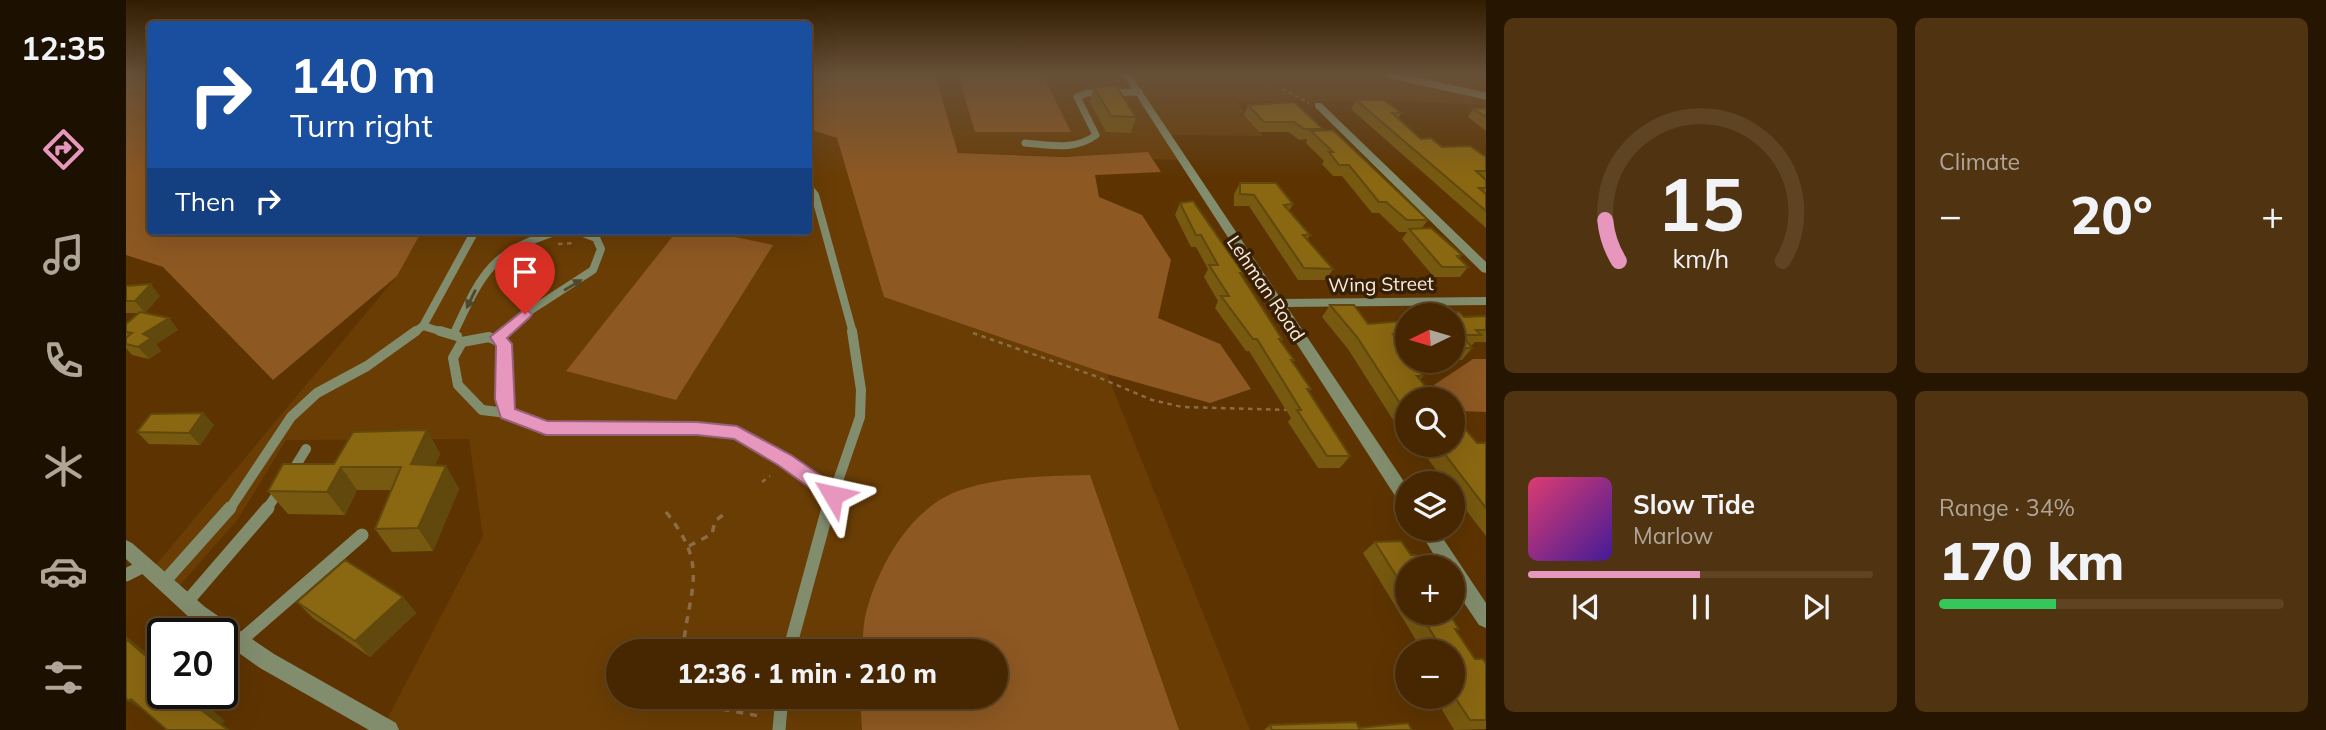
<!DOCTYPE html>
<html lang="en">
<head>
<meta charset="utf-8">
<style>
	body { margin:0; font-family:Mulish,sans-serif; background:#503310; color:#f1f3f6; height:100vh; display:flex; flex-direction:column; font-size:26px; white-space:nowrap }
	* { box-sizing:border-box; margin:0 }
	p { font-size:23px; color:#b0a599 }
	.icon { flex:none; width:38px; height:38px; fill:none; stroke:currentColor; stroke-width:2; stroke-linecap:round; stroke-linejoin:round }
	.map { position:relative; flex:1; overflow:hidden }
	.sheet { display:flex; flex-direction:column; gap:18px; padding:18px; background:#261501; width:840px }
	.sheet>* { flex:none }
	.hud { position:absolute; left:21px; top:21px; width:665px; height:214px; border-radius:7px; box-shadow:0 7px 28px #0002,0 0 0 2px #5e4423; background:#1a4fa0; color:#fff; overflow:hidden }
	.needle { width:46px; rotate:265deg }
	.controls { position:absolute; left:1269px; top:303px; display:grid; gap:14px }
	.controls a { display:grid; place-items:center; width:70px; height:70px; border-radius:50%; background:#462701; box-shadow:0 7px 28px #0002,0 0 0 2px #5e4423; font-size:35px }
	.speed { position:absolute; left:21px; top:618px; display:flex; gap:14px; font-size:35px; font-weight:700; text-align:center }
	.speed>* { display:grid; place-content:center; width:91px; height:91px; border-radius:50%; background:#462701; box-shadow:0 7px 28px #0002,0 0 0 2px #5e4423; line-height:1 }
	.speed .limit { border:4px solid #111; border-radius:10px; background:#fff; color:#111 }
	.pin { position:absolute; display:grid; place-items:center; width:60px; height:60px; color:#fff; margin:-72px -30px; border-radius:50% 50% 50% 0; rotate:-45deg; box-shadow:0 0 7px #0007 }
	.pin .icon { rotate:45deg }
	.me { position:absolute; width:77px; margin:-38px; rotate:306deg; stroke-linejoin:round; filter:drop-shadow(0 0 5px #0008) }
	.turn { display:flex; align-items:center; gap:24px; height:147px; padding:0 28px; font-size:32px }
	.turn .icon { width:91px; height:91px; stroke-width:2.5 }
	.turn b { display:block; font-size:49px; line-height:60px }
	.then { display:flex; align-items:center; height:66px; padding:0 28px; background:#0003; gap:14px; font-size:26px }
	.big { font-size:52px; font-weight:800; line-height:1.1 }
	.sheet .tile { flex:1; display:flex; flex-direction:column; justify-content:center; gap:10px; min-width:0; padding:0 24px; border-radius:10px; background:#503310 }
	.sheet .dial { align-items:center; gap:0 }
	.dial svg { height:182px; overflow:visible; fill:none; stroke:#5e4423; stroke-width:7; stroke-linecap:round; text-anchor:middle }
	.dial text { fill:#f1f3f6; stroke:none }
	.song { display:flex; align-items:center; gap:21px }
	.cover { width:84px; height:84px; border-radius:10px; background:linear-gradient(135deg,hsl(340 70% 55%),hsl(260 70% 35%)) }
	.played { height:7px; border-radius:4px; background:linear-gradient(90deg,#e797bd 50%,#5e4423 50%) }
	.keys { display:flex; justify-content:space-around; direction:ltr }
	.heat { display:flex; justify-content:space-between; align-items:center; font-size:38px; direction:ltr }
	.charge { height:10px; border-radius:5px; background:linear-gradient(90deg,#34c759 34%,#5e4423 0) }
	.sheet .tiles { flex:1; display:grid; gap:18px; grid-template-columns:repeat(2,1fr) }
	.trip { position:absolute; left:480px; top:639px; width:402px; height:70px; border-radius:35px; background:#462701; box-shadow:0 7px 28px #0002,0 0 0 2px #5e4423; font-weight:800; line-height:70px; text-align:center }
	main { display:flex; flex:1; min-height:0 }
	.dock { display:flex; flex-direction:column; width:126px; justify-content:space-around; align-items:center; background:#1c1000; color:#b0a599 }
	.dock .icon { width:49px; height:49px }
	.dock .current { color:#e797bd }
	.dock b { font-size:32px; color:#f1f3f6 }
	.map>svg:first-child { display:block }
</style>
</head>
<body>
<main>
<nav class="dock">
<b>12:35</b>
<svg class="icon current" aria-label="directions" viewBox="0 0 24 24"><path d="M12 3l9 9-9 9-9-9zM9 14v-3h6M13 9l2 2-2 2"/></svg>
<svg class="icon" aria-label="music" viewBox="0 0 24 24"><path d="M9 18V5l10-2v13"/><circle cx="6" cy="18" r="3"/><circle cx="16" cy="16" r="3"/></svg>
<svg class="icon" aria-label="phone" viewBox="0 0 24 24"><path d="M5 4h4l2 5-3 2q2 4 5 5l2-3 5 2v4C11 20 4 13 5 4z"/></svg>
<svg class="icon" aria-label="climate" viewBox="0 0 24 24"><path d="M12 3v18M4 7l16 10M4 17L20 7"/></svg>
<svg class="icon" aria-label="car" viewBox="0 0 24 24"><path d="M5 17H2v-5l4-1 3-4h7l3 4 3 1v5h-3M9 17h6M6 11h13"/><circle cx="7" cy="17" r="2"/><circle cx="17" cy="17" r="2"/></svg>
<svg class="icon" aria-label="filters" viewBox="0 0 24 24"><path d="M4 7h16M4 17h16"/><circle cx="9" cy="7" r="2"/><circle cx="15" cy="17" r="2"/></svg>
</nav>
<div class="map">
<svg width="1360" height="730" viewBox="0 0 1360 730">
	<rect width="100%" height="100%" fill="#5d3401"/>
	<path fill="#6a3d05" fill-rule="evenodd" d="M809 75H1360V105L1275 101 1111 102 1137 136 1039 135 1055 160 832 153Z
		M683 129 711 137 759 297 981 374 1124 730H263L257 727 357 536 343 439 160 440 112 519 48 592 24 572 271 276 296 231H682ZM492 651H870V696H492Z"/>
	<path fill="#8d5822" d="M0 75H24V231H296L271 276 147 380 37 267 0 255Z
		M683 75H809L832 153 939 157 1022 152 1035 172 969 175 973 197 1016 215 1045 260 1032 318 1094 344 1125 389 1084 403 981 374 758 297 711 138 683 129Z
		M832 75H917L945 132H849Z
		M551 231H580L647 245 550 400 440 371Z
		M1347 359H1360V412L1333 411 1326 399H1322L1308 385Z
		M964 475 1053 730H736L734 697 870 696V651H736C737 639 737 625 740 613 753 563 788 502 841 488 882 476 922 476 964 475Z"/>
	<g fill="none" stroke-linecap="round" stroke-linejoin="round">
		<path stroke="#8c6c45" stroke-width="2" stroke-dasharray="3.5 3.5" stroke-linecap="butt" d="M1157 89 1183 103"/>
		<path stroke="#8c6c45" stroke-width="2.5" stroke-dasharray="4.5 4.5" stroke-linecap="butt" d="M432 244 449 243
			M847 333 969 376 1026 400 1056 407 1163 410
			M636 482 644 476"/>
		<path stroke="#8c6c45" stroke-width="3.5" stroke-dasharray="7 7" stroke-linecap="butt" d="M540 512C585 568 562 588 557 651
			M563 546 586 534 589 521 598 514
			M573 696 585 707 633 716"/>
		<path stroke="#828d6e" stroke-width="7" d="M1265 75 1360 96
			M899 143C923 145 949 151 970 135L951 97 961 93 1013 92
			M682 186 685 190"/>
		<path stroke="#828d6e" stroke-width="8" d="M684 189 689 195 727 333
			M297 326 320 333
			M287 333 297 326 349 231
			M328 333C357 271 364 253 432 231
			M376 333 393 318 467 270 475 249 470 238 452 231"/>
		<path stroke="#828d6e" stroke-width="10" d="M314 331 331 336
			M363 337 378 344 381 413 356 410 332 385 327 358 336 342Z
			M371 337 378 331
			M381 413 420 428H571L611 433 659 460 707 495
			M164 475 180 449
			M103 510 165 417 191 393 241 366 290 331
			M140 510 156 487
			M702 510 734 417 735 390 726 331"/>
		<path stroke="#828d6e" stroke-width="13" d="M0 575 18 566
			M37 583 104 508
			M60 603 142 508
			M113 642 236 535
			M663 651 702 508
			M653 730 656 696"/>
		<path fill="#828d6e" fill-rule="evenodd" d="M997 75H1005L1155 299 1360 297V305L1161 307 1281 486V507L1275 505Z
			M1189 103H1195L1360 262V273L1356 272 1189 107Z
			M1292 528H1310L1360 603V628L1353 625 1326 585V567H1315Z"/>
		<path fill="#828d6e" fill-rule="evenodd" d="M0 540 6 543 79 607 148 654 270 723 273 730H243L134 668 96 641V634H86L65 619 0 559Z"/>
	</g>
	<path fill="#77590f" d="M968 87 1010 117 1005 133 980 132 964 102Z
		M1230 100 1275 113 1272 119 1295 139 1316 147 1360 157V228L1225 109Z
		M1122 105 1197 129 1196 131 1302 220 1296 228 1336 255 1333 258 1342 267 1334 277H1308L1276 239 1281 232H1273L1253 213H1246L1216 176H1207L1196 164 1198 161 1180 143 1181 139 1173 140 1163 132H1133L1118 115Z
		M1360 108V131L1342 117 1347 109Z
		M1114 183 1167 204 1163 211 1184 235 1181 240 1207 269 1200 280H1172L1123 206H1108V194Z
		M1054 203 1117 273 1116 275 1156 339 1155 342 1168 360 1166 362 1185 389 1182 392 1224 456 1214 468H1192L1162 422 1165 418 1123 351H1120L1089 308 1092 301 1078 277 1082 269 1070 247H1065L1049 215Z
		M0 286 34 296 19 313 43 318 52 330 30 344 35 351 23 359 6 355 0 348V324L13 313H0Z
		M1204 305 1242 324 1271 322 1275 317 1281 316V345H1277L1281 360 1297 376 1281 399V423H1269L1222 349 1196 317Z
		M1326 315 1338 317 1360 316V342H1349L1345 346 1346 348 1336 360H1326Z
		M77 413 88 425 74 445 23 444 11 432Z
		M301 430 314 454 309 465 320 466 333 489 307 551 266 552 249 529 265 490H231L219 515 162 514 142 491Z
		M1351 443H1360V536L1326 492V483H1320L1299 455 1303 450 1299 444H1326Z
		M1249 542 1281 567V612H1322L1333 629 1331 631 1349 659 1360 664V729L1328 730 1308 696H1326V651H1295L1296 650 1237 553Z
		M277 597 290 613 244 657 187 618 171 602Z
		M1144 725 1233 728 1286 730H1138Z"/>
	<path fill="#61480c" d="M25 284 34 296 19 313 9 301Z
		M43 318 52 330 30 344 35 351 23 359 12 347 17 334Z
		M77 413 88 425 74 445 63 433Z
		M301 430 314 454 299 487 285 464Z
		M320 466 333 489 307 551 292 528Z
		M215 467 231 490 219 515 201 492Z
		M277 597 290 613 244 657 229 641Z
		M0 636 37 667V671L0 639Z
		M62 693H67L99 721 96 724 104 730H102L71 707Z
		M5 699 31 719 3 701Z"/>
	<path fill="#8a6711" stroke="#61480c" stroke-width="2" d="M990 86 1010 117 985 116 968 87Z
		M1230 100H1258L1275 113H1266L1295 139 1305 138 1316 147 1344 146 1360 157V171H1350L1360 180V188H1353L1360 194V211Z
		M1168 102 1197 129H1178L1168 122H1138L1122 105Z
		M1360 108V117L1347 109Z
		M1207 130 1302 220H1281L1260 202H1253L1223 165H1213L1203 152H1207L1185 131Z
		M1114 183H1150L1167 204 1158 205 1184 235H1177L1207 269 1178 268 1128 195 1114 194Z
		M1067 201 1117 273H1114L1156 339H1153L1168 360H1165L1185 389H1181L1224 456H1201L1171 410H1175L1131 339H1127L1095 296H1103L1083 265H1092L1075 235H1070L1054 203Z
		M1305 228 1336 255 1331 256 1342 267H1316L1283 229Z
		M25 284 9 301H0V286Z
		M1204 305H1228L1242 324 1279 321 1275 317 1281 316V333L1267 334 1281 349V360H1284L1297 376H1291L1310 399H1281V411H1279L1231 337Z
		M14 312 43 318 17 334 25 338 12 347 0 344V338L6 333 0 332V324Z
		M1324 312H1333L1338 317 1360 316V330H1350L1355 335H1336L1346 348H1326V315H1296Z
		M77 413 63 433 11 432 25 414Z
		M1326 417H1329L1351 443H1360V508L1311 444H1326Z
		M301 430 285 464 320 466 292 528 249 529 275 467H215L201 492 142 491 157 464H208L227 432Z
		M1275 541 1285 555H1291L1299 567H1281V593L1249 542Z
		M219 560 277 597 229 641 171 602Z
		M1293 612H1322L1333 629H1329L1349 659H1357L1360 664V720H1344L1326 693V651H1305L1302 646H1314Z
		M0 639 37 671V693H62L75 704 71 707 102 730H41L5 699 3 701 0 698Z
		M1230 722 1233 728 1282 723 1286 730H1146L1144 725Z"/>
	<defs><path id="oneway-solid" d="M-6-.8H1V-3.2L6.5 0L1 3.2V.8H-6Z" transform="scale(1.75)"/></defs>
	<g fill="#52462b">
		<use href="#oneway-solid" transform="translate(447 285) rotate(-31)"/>
		<use href="#oneway-solid" transform="translate(345 299) rotate(116)"/>
	</g>
	<linearGradient id="sky" x2="0" y2="1"><stop stop-color="#331d01"/><stop offset="0.42" stop-color="#675038"/><stop offset="1" stop-color="#675038" stop-opacity="0"/></linearGradient>
	<rect width="1360" height="177" fill="url(#sky)"/>
	<path fill="#e797bd" stroke="#96627b" stroke-width="2" d="M399 309 406 314 404 317 381 338 386 344 389 409 421 421 571 422 611 426 665 455 714 489 717 495 714 500H701L652 465 608 439 571 435H420L375 418 369 399 370 346 364 337Z"/>
	<g text-anchor="middle" stroke-width="7" stroke-linejoin="round" paint-order="stroke">
		<g font-size="19" fill="#faede2" stroke="#382007">
			<text transform="translate(1255 284) rotate(-1)" y="7">Wing Street</text>
			<text transform="translate(1140 288) rotate(56)" y="7">Lehman Road</text>
		</g>
	</g>
</svg>
<div class="controls">
<a><svg class="needle" viewBox="-14 -14 28 28"><path d="M0-13l5 13h-10z" fill="#e53935"/><path d="M0 13l5-13h-10z" fill="#b0a599"/></svg></a>
<a><svg class="icon" aria-label="search" viewBox="0 0 24 24"><circle cx="10" cy="10" r="6"/><path d="M15 15l6 6"/></svg></a>
<a><svg class="icon" aria-label="layers" viewBox="0 0 24 24"><path d="M12 4l9 5-9 5-9-5zM3 14l9 5 9-5"/></svg></a>
<a>+</a>
<a>−</a>
</div>
<div class="speed"><div class="limit">20</div></div>
<div class="pin" style="left:399px;top:314px;background:#d93025"><svg class="icon" aria-label="arrive" viewBox="0 0 24 24"><path d="M6 21V4h12l-3 4 3 4H6"/></svg></div>
<svg class="me" style="left:707px;top:495px" viewBox="-20 -20 40 40"><path d="M0-17L14 15 0 8-14 15z" fill="#e797bd" stroke="#fff" stroke-width="4"/></svg>
<div class="trip">12:36 · 1 min · 210 m</div>
<div class="hud">
<div class="turn"><svg class="icon" aria-label="right" viewBox="0 0 24 24"><path d="M7 20v-9h11M14 6l5 5-5 5"/></svg><div><b>140 m</b>Turn right</div></div>
<div class="then">Then<svg class="icon" aria-label="right" viewBox="0 0 24 24"><path d="M7 20v-9h11M14 6l5 5-5 5"/></svg></div>
</div>
</div>
<section class="sheet">
<div class="tiles">
<div class="tile dial"><svg viewBox="0 0 100 80">
<path d="M14 69A42 42 0 1 1 86 69"/>
<path d="M14 69A42 42 0 0 1 8 51" stroke="#e797bd"/>
<text x="50" y="56" font-size="32" font-weight="700">15</text>
<text x="50" y="72" font-size="11">km/h</text>
</svg></div>
<div class="tile"><p>Climate</p>
<div class="heat"><a>−</a><b class="big">20°</b><a>+</a></div>
</div>
<div class="tile">
<div class="song"><i class="cover"></i><div><b>Slow Tide</b><p>Marlow</p></div></div>
<div class="played"></div>
<div class="keys"><svg class="icon" aria-label="previous" viewBox="0 0 24 24"><path d="M18 5L8 12l10 7zM5 5v14"/></svg><svg class="icon" aria-label="pause" viewBox="0 0 24 24"><path d="M8 5v14M16 5v14"/></svg><svg class="icon" aria-label="next" viewBox="0 0 24 24"><path d="M6 5l10 7-10 7zM19 5v14"/></svg></div>
</div>
<div class="tile"><p>Range · 34%</p><b class="big">170 km</b><div class="charge"></div></div>
</div>
</section>
</main>
</body>
</html>
